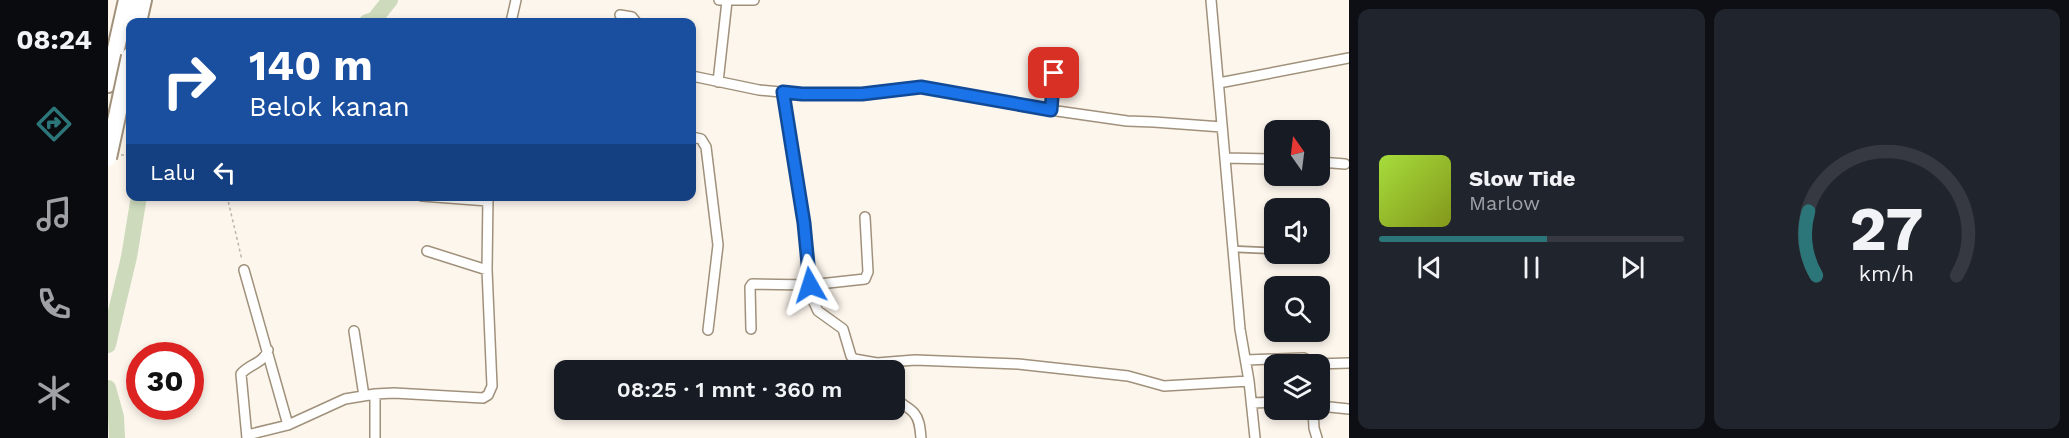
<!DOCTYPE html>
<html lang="id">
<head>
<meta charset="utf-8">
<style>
	body { margin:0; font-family:"Work Sans",sans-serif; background:#20242c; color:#f1f3f6; height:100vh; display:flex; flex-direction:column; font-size:22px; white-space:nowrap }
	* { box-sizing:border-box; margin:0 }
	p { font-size:20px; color:#9ea1a6 }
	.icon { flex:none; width:33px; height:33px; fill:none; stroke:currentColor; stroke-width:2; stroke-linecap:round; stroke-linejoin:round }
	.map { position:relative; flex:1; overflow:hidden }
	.details { display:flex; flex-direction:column; gap:9px; padding:9px; background:#0d0f14; width:720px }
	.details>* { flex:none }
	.guide { position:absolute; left:18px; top:18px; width:570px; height:183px; border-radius:12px; box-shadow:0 3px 9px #0003; background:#1a4fa0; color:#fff; overflow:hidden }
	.needle { width:39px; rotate:346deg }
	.buttons { position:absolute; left:1156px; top:120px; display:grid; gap:12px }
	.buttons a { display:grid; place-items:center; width:66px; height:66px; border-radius:12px; background:#171b24; box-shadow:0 3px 9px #0003; font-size:30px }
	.speed { position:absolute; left:18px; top:342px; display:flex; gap:12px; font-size:30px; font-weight:700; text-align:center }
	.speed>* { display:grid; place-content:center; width:78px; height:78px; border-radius:50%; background:#171b24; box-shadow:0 3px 9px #0003; line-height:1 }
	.speed .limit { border:9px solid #d22; background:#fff; color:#111 }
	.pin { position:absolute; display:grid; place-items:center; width:51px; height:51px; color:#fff; margin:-26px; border-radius:12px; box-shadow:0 3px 9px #0006 }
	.me { position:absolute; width:66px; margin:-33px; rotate:354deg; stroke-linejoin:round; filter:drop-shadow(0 0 4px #0008) }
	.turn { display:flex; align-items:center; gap:21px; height:126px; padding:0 24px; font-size:27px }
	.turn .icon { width:78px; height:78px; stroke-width:2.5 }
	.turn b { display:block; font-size:42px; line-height:51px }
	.then { display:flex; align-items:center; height:57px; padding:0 24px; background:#0003; gap:12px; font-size:22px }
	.details .widget { flex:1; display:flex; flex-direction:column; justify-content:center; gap:9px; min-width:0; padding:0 21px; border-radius:12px; background:#20242c }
	.details .dial { align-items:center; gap:0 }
	.dial svg { height:156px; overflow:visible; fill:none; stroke:#363941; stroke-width:7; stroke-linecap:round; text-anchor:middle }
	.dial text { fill:#f1f3f6; stroke:none }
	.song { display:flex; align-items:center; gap:18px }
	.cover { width:72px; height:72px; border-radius:9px; background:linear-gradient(135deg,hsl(80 70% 55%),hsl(70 70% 35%)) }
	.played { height:6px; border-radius:3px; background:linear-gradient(90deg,#2c7679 55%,#363941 55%) }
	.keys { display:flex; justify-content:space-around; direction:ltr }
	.details .tiles { flex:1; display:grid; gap:9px; grid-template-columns:repeat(2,1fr) }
	.trip { position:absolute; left:446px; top:360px; width:351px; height:60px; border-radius:12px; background:#171b24; box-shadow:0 3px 9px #0003; font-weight:600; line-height:60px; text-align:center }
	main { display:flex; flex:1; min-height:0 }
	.tabs { display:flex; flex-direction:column; width:108px; justify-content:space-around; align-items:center; background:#090b0e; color:#9ea1a6 }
	.tabs .icon { width:42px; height:42px }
	.tabs .current { color:#2c7679 }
	.tabs b { font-size:27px; color:#f1f3f6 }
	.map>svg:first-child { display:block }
</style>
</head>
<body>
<main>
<nav class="tabs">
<b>08:24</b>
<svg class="icon current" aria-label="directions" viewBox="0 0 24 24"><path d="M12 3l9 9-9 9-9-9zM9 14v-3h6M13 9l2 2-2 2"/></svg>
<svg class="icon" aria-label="music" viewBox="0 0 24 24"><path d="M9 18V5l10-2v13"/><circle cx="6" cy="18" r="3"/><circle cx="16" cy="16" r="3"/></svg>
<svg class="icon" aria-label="phone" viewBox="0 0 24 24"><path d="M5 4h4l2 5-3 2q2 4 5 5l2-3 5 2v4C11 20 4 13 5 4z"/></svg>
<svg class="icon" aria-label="climate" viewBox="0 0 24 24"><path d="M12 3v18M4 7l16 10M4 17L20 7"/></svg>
</nav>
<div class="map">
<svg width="1241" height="438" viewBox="0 0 1241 438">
	<rect width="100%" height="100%" fill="#fdf6ed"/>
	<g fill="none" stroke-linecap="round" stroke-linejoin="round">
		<path stroke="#cddabc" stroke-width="16" d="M259 22 266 20 282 0
			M0 345 21 257 31 196
			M0 388 8 417 9 438"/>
		<defs>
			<path id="lane" d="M1125 249 1167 251"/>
			<path id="street" d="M611 0H646
				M1103 0 1132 329 1141 381 1147 438
				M512 15 524 17 528 22
				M403 22 408 0
				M584 76 651 90 694 94H754L813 87 914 106 1019 121 1046 122 1114 127
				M610 82 619 1
				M1111 83 1241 58
				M675 92 696 223 704 298 710 311 735 329 743 356 746 359 769 363 807 360 910 364 1020 376 1056 386 1141 381
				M943 110 947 55
				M584 137 593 139 598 147 610 245 600 330
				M1117 158 1167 159
				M1212 162 1237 164
				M314 196 380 201
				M319 251 379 270
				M136 270 180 425
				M643 329 642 287 644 284 702 285 757 279 760 272 757 217
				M246 331 256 396
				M1138 360 1196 358 1208 364 1241 363
				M267 394V438
				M786 395C790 404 799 405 806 413 812 420 812 429 813 438
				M1144 403 1167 402
				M1212 406 1241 409
				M1205 410 1206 428 1209 438
				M139 435 180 425 237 399 267 394 286 393 375 398 380 395 384 386 379 270 380 196
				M139 438 133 374C141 364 155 364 160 350"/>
			<path id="highway" d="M30 22 35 0
				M0 84 19 0"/>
		</defs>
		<use href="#lane" stroke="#a0917b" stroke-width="8"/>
		<use href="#street" stroke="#a0917b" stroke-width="12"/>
		<use href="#highway" stroke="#a0917b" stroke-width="20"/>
		<path stroke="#bcb5ac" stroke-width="1.5" stroke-dasharray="3 3" stroke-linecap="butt" d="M13 155H22
			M119 196 134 260"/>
		<use href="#lane" stroke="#fff" stroke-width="4.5"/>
		<use href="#street" stroke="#fff" stroke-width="9"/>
		<use href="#highway" stroke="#fff" stroke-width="16"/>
		<defs>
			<path id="highway-bridge" d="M0 158 22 56"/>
		</defs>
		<use href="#highway-bridge" stroke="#a0917b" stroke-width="20" stroke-linecap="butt"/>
		<use href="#highway-bridge" stroke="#fff" stroke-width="16"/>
	</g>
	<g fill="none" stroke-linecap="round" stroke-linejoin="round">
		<defs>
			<path id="route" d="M702 285 696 223 675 92 694 94H754L813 87 943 110 946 73"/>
		</defs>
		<use href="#route" stroke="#114b97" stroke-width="15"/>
		<use href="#route" stroke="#1a73e8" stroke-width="10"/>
	</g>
</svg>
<div class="buttons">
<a><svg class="needle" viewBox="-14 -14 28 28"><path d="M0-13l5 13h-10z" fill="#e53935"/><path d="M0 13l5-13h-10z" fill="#9ea1a6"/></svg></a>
<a><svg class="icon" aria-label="sound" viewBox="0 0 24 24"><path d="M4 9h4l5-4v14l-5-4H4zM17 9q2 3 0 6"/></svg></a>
<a><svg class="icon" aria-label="search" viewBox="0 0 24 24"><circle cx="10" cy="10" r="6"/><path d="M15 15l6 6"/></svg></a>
<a><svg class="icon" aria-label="layers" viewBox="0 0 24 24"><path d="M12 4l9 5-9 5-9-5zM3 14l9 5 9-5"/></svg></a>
</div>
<div class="speed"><div class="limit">30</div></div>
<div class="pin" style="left:946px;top:73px;background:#d93025"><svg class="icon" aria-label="arrive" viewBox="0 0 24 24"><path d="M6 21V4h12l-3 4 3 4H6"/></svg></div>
<svg class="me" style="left:702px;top:285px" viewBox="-20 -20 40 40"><path d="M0-17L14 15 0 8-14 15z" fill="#1a73e8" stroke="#fff" stroke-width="4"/></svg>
<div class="trip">08:25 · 1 mnt · 360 m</div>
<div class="guide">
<div class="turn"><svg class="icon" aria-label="right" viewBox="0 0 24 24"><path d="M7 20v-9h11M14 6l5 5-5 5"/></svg><div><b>140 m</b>Belok kanan</div></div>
<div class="then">Lalu<svg class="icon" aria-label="left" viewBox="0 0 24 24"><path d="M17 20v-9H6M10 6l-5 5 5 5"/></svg></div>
</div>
</div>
<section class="details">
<div class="tiles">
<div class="widget">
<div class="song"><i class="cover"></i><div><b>Slow Tide</b><p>Marlow</p></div></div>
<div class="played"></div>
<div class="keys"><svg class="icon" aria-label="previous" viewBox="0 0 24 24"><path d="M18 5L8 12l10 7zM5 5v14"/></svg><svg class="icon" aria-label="pause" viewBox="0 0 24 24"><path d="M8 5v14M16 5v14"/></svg><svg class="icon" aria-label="next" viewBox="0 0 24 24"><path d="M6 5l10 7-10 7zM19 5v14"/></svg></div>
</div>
<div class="widget dial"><svg viewBox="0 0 100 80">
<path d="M14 69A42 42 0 1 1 86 69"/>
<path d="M14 69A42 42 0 0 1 10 36" stroke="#2c7679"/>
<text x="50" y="56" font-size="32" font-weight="700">27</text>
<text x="50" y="72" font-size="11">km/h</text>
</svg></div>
</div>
</section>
</main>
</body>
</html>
